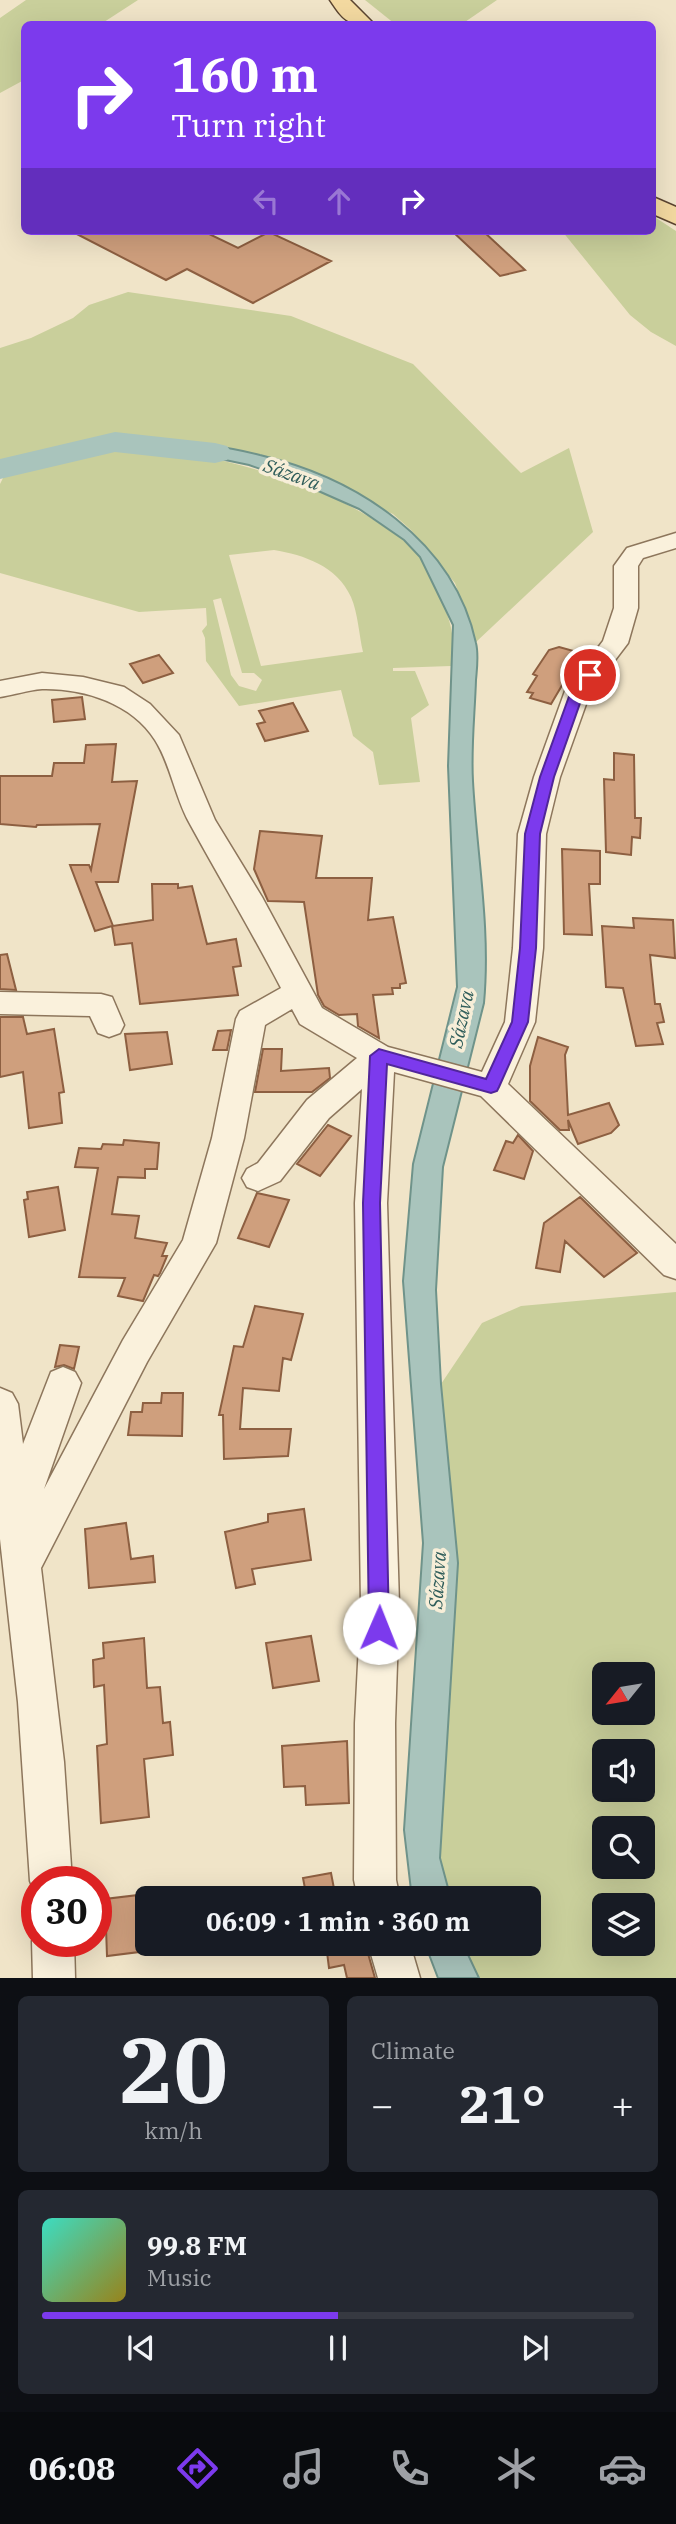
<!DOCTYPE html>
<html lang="en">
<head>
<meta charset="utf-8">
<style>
	body { margin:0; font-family:"IBM Plex Serif",serif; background:#242831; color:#f1f3f6; height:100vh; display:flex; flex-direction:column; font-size:26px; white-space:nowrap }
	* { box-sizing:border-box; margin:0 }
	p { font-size:23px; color:#9ea1a6 }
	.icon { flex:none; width:38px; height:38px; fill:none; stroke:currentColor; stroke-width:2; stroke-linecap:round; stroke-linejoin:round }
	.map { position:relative; height:1978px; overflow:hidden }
	.drawer { display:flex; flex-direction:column; gap:18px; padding:18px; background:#0d0f14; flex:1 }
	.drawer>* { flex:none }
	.top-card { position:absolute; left:21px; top:21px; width:635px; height:214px; border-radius:10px; box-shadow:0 7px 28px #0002; background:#7c3aed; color:#fff; overflow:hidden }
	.needle { width:46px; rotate:240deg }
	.fabs { position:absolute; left:592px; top:1662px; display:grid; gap:14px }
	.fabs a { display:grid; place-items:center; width:63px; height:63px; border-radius:10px; background:#171b24; box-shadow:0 7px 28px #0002; font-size:35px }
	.speed { position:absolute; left:21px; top:1866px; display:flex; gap:14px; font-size:35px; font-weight:700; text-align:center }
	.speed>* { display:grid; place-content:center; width:91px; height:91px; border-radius:50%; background:#171b24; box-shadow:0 7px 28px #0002; line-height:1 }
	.speed .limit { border:10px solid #d22; background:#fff; color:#111 }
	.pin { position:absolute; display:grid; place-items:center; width:60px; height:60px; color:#fff; margin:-30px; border:4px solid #fff; border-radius:50%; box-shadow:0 2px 7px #0007 }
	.me { position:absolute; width:77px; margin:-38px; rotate:1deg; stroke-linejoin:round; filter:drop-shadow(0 0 5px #0008) }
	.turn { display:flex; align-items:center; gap:24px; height:147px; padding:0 35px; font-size:32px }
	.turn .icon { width:91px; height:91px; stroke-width:2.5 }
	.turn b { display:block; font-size:49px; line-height:60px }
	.lanes { display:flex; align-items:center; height:66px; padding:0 35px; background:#0003; justify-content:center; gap:35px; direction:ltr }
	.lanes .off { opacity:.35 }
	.big { font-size:52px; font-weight:700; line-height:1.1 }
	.drawer .tile { flex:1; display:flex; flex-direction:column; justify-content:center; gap:10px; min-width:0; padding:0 24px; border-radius:10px; background:#242831 }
	.drawer .dial { align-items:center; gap:0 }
	.dial b { font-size:91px; line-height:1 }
	.song { display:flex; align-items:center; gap:21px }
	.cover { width:84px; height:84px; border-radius:10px; background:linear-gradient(135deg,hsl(170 70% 55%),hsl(50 70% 35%)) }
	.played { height:7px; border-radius:4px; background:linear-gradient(90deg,#7c3aed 50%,#363941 50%) }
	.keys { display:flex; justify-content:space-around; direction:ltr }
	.heat { display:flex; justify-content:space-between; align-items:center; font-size:38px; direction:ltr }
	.drawer .tiles { flex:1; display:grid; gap:18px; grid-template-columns:1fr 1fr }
	.tile:last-child { grid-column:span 2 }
	.trip { position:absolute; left:135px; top:1886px; width:406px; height:70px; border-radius:10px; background:#171b24; box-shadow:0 7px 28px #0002; font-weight:700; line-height:70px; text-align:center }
	.tab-bar { display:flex; height:112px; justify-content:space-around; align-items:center; background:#090b0e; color:#9ea1a6 }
	.tab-bar .icon { width:49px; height:49px }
	.tab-bar .selected { color:#7c3aed }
	.tab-bar b { font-size:32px; color:#f1f3f6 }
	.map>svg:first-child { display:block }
</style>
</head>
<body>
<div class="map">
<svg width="676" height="1978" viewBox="0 0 676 1978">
	<rect width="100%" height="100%" fill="#f0e4c8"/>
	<path fill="#c9cf9b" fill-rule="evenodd" d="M26 0H138L101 24H24V80L0 93V18Z
		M365 0H497L462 24H395Z
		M653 216 676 231V346L651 332 630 315 562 231H653Z
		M128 292 291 316 413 364 521 473 569 448 593 532 476 642 455 583 411 530 393 514 262 455 109 437 0 463V348L31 338 73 318 89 305Z
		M139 442C223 460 312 477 383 526 397 535 410 544 420 557 428 568 434 582 439 595 451 622 456 636 451 666L393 668V671H415L429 705 411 718 420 782 379 785 373 752 353 736 341 690 239 706 206 661 205 638 202 631 207 625 206 608 139 612 0 573V484L4 476C48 456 91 444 139 442ZM274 550C304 555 337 566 351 597 358 613 359 635 363 652L261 666 229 555ZM221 598 242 673H254L262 680 256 691 239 686 231 675 213 600Z
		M676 1292V1978H479L463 1944H528V1899H451L440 1859 458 1563 441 1384 482 1323 521 1306ZM604 1675H642V1713H604ZM604 1752H642V1790H604ZM604 1829H642V1867H604ZM604 1906H642V1944H604Z"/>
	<path fill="#a9c4bc" stroke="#6f938a" stroke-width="2" d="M109 436H129C173 441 218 444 260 455 357 478 454 540 476 643 479 655 477 668 476 680 475 713 471 748 473 781 477 855 491 929 484 1003L443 1167 436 1290 441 1384 458 1563 440 1858 451 1899H412L404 1830 423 1543 403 1281 413 1164 457 987 448 766 453 625 420 557 404 540 359 509 307 486 249 465 139 442 107 443 60 454 0 474V463Z
		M425 1944H463L479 1978H438Z"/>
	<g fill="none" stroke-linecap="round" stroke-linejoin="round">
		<path fill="#a9c4bc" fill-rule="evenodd" d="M115 432 215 443 227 446 232 453 227 460 215 463 115 452 0 479V459Z"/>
	</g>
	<path fill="#cf9f7d" stroke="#8d5f41" stroke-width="2" d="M71 231H203L238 248 269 232 331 261 253 303 187 269 166 280Z
		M452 231H483L525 270 500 276Z
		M559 647 581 653 551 704 530 698 533 693 527 692 537 676 533 674 549 650Z
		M159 655 173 673 143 683 130 664Z
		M82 697 85 719 54 722 52 700Z
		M293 703 308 731 265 741 257 724 265 722 259 711Z
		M116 744 112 782 137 781 118 882H96L113 926 153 920 152 884H178V888L192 886 207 944 236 939 241 966 233 967 238 995 140 1004 132 943 115 945 112 926 95 931 70 865H89L91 870 100 824 37 825 36 827 0 824V776H52L54 763H84L86 745Z
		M614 753 634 755 635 818H641L640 838 632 837 631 855 606 852 604 779 614 780Z
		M260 831 322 836 316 878H372L368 920 393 917 406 983 400 984V988H392L393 994 373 995 379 1038 358 1026 357 1014 339 1015 324 1006 318 995 304 902 268 901 254 869Z
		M562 849 600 851V884H589L592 935 564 934Z
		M633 918 673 920 675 958 650 955 655 1004H660L664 1022 657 1023 663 1044 636 1046 623 988 606 987 602 926 634 928Z
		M7 954 16 990 0 989V955Z
		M0 1017H23L27 1034 54 1029 64 1092 59 1093 62 1123 29 1128 23 1072 0 1077Z
		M231 1030 227 1050H213L218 1031Z
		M167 1032 172 1064 130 1070 125 1034Z
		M538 1037 568 1047 565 1055 568 1115 609 1103 619 1125 611 1133 578 1144 568 1120 569 1130H560L530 1101V1066Z
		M263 1049H282L281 1071 329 1068 330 1078 312 1092H255Z
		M328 1125 351 1136 320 1176 297 1164Z
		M518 1135 533 1151 524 1179 494 1170 506 1141 513 1143Z
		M124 1140 159 1143 157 1169H145V1178L118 1177 112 1214 139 1216 135 1238 167 1243 162 1256H167L160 1273 158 1276 154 1275 143 1301 118 1296 125 1278 79 1277 98 1168 75 1167 79 1148 101 1149 103 1144 123 1145Z
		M58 1187 65 1230 29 1237 24 1200 28 1199 27 1192Z
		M257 1193 289 1200 269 1247 238 1238Z
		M580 1197 637 1253 604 1277 565 1241 560 1272 536 1268 544 1223Z
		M255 1306 303 1314 291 1360 283 1358 279 1391 243 1388 240 1429H291L288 1456 224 1459 223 1415H219L234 1346 243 1347Z
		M60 1345 79 1347 74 1369 64 1365 55 1367Z
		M162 1393H183L182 1436 128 1435 131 1412H142L143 1403H161Z
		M304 1509 311 1560 252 1569 255 1584 236 1588 225 1532 268 1522V1514Z
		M126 1523 131 1559 153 1556 155 1582 89 1588 85 1529Z
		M311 1636 319 1681 273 1688 266 1643Z
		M144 1638 147 1688 160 1687 163 1723 170 1722 173 1755 144 1759 149 1817 101 1823 97 1746 107 1744 104 1685 94 1687 93 1660 104 1658 103 1643Z
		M347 1741 349 1803 306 1805 305 1786 284 1787 282 1746Z
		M331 1873 336 1899H307L303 1878Z
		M147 1894V1951L107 1956 105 1899Z
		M326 1944H345L346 1954 367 1950 375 1978H347L344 1965 329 1968Z"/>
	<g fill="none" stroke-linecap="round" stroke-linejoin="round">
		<defs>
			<path id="minor" d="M676 533V548L643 558 638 566V608L628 643 590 693 560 777 546 834 543 948 535 1022 508 1084 676 1244V1279L664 1275 481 1096 394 1072 387 1203 399 1604 395 1723 396 1880 400 1899H358L354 1880 355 1723 361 1604 355 1203 362 1089 329 1118 280 1181 258 1191 247 1187 242 1178 247 1169 258 1163 307 1100 357 1058 300 1024 292 1009 265 1025 244 1138 216 1243 147 1362 41 1568 64 1762 72 1881H37L36 1896 30 1881 18 1702 0 1539V1388L12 1393 18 1404 23 1444 51 1372 63 1367 75 1372 81 1383 44 1489 123 1340 183 1240 212 1138 236 1019 240 1011 281 988C252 932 220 879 190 824 175 798 171 765 155 740 132 703 83 688 42 689 28 690 14 695 0 697V681L42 673 83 677 124 687 150 704 179 735 215 820 262 897 322 1008 388 1047 482 1072 505 1022 513 948 518 834 534 777 565 691 603 641 614 608V566L627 548Z
				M0 992 101 994 112 997 124 1025 120 1033 109 1037 98 1033 90 1016 0 1014Z
				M37 1929V1941H74L75 1978H33L32 1941Z
				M368 1944H410L420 1978H378Z"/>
			<path id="major" d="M330 0H350L374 24C348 26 344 21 330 0Z
				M653 197 676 207V224L653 214Z"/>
		</defs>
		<use href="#minor" stroke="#8d765c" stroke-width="3"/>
		<use href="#major" stroke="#5b4430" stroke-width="3"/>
		<use href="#minor" fill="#faf1dc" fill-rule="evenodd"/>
		<use href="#major" fill="#f3d9a0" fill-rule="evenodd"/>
	</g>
	<path fill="#7c3aed" stroke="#51269a" stroke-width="2" d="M590 671 597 675 584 692 554 777 540 834 536 948 528 1022 499 1087 497 1091 491 1093 387 1064 380 1203 389 1628 386 1635 379 1638 372 1635 369 1628 363 1203 370 1056 379 1049 486 1079 512 1022 520 948 525 834 540 777 571 691 586 672Z"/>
	<g text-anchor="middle" stroke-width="7" stroke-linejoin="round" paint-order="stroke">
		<g font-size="19" font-style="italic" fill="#2f5d5a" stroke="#f7eed8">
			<text transform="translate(292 474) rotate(20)" y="7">Sázava</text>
			<text transform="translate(461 1019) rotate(-78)" y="7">Sázava</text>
			<text transform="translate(437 1580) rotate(-86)" y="7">Sázava</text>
		</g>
	</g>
</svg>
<div class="fabs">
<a><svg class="needle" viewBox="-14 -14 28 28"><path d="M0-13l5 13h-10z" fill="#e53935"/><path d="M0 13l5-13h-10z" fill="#9ea1a6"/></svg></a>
<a><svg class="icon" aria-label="sound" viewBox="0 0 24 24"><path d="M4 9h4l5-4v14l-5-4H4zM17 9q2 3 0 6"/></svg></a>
<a><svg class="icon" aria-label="search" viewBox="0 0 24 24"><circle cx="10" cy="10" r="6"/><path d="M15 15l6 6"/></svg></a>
<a><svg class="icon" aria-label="layers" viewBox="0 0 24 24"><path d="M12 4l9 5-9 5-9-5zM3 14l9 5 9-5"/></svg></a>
</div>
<div class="speed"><div class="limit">30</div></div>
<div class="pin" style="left:590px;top:675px;background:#d93025"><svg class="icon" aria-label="arrive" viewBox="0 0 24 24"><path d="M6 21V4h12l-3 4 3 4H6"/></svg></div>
<svg class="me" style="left:379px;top:1628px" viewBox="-20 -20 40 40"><circle r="19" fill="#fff"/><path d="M0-13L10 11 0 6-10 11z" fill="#7c3aed"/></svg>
<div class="trip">06:09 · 1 min · 360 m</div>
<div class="top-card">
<div class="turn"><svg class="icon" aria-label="right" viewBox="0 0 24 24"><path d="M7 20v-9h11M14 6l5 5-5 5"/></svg><div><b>160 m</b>Turn right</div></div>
<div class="lanes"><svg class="icon off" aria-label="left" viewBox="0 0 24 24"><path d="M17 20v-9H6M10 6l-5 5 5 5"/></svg><svg class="icon off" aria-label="ahead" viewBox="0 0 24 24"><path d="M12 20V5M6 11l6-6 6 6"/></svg><svg class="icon" aria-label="right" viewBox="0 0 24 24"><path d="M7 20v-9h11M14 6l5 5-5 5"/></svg></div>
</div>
</div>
<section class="drawer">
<div class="tiles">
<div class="tile dial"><b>20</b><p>km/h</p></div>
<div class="tile"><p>Climate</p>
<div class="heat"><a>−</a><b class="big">21°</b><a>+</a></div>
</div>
<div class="tile">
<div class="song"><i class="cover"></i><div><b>99.8 FM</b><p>Music</p></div></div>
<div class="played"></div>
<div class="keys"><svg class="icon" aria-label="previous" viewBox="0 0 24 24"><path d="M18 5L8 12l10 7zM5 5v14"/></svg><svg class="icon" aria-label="pause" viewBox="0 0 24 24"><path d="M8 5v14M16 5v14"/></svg><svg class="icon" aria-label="next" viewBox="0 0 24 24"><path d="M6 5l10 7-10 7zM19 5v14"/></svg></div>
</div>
</div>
</section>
<nav class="tab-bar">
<b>06:08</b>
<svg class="icon selected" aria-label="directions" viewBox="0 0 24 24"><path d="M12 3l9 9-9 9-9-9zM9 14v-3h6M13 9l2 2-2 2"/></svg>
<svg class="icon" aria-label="music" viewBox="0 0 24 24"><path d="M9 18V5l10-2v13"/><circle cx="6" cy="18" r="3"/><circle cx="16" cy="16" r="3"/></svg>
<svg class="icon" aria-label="phone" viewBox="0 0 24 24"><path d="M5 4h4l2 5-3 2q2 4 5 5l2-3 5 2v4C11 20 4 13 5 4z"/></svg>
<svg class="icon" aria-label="climate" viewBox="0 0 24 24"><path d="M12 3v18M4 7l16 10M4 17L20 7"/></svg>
<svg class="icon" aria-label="car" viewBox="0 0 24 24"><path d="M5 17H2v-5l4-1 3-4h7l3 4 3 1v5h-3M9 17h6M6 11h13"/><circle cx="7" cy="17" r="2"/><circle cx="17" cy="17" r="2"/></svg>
</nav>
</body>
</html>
